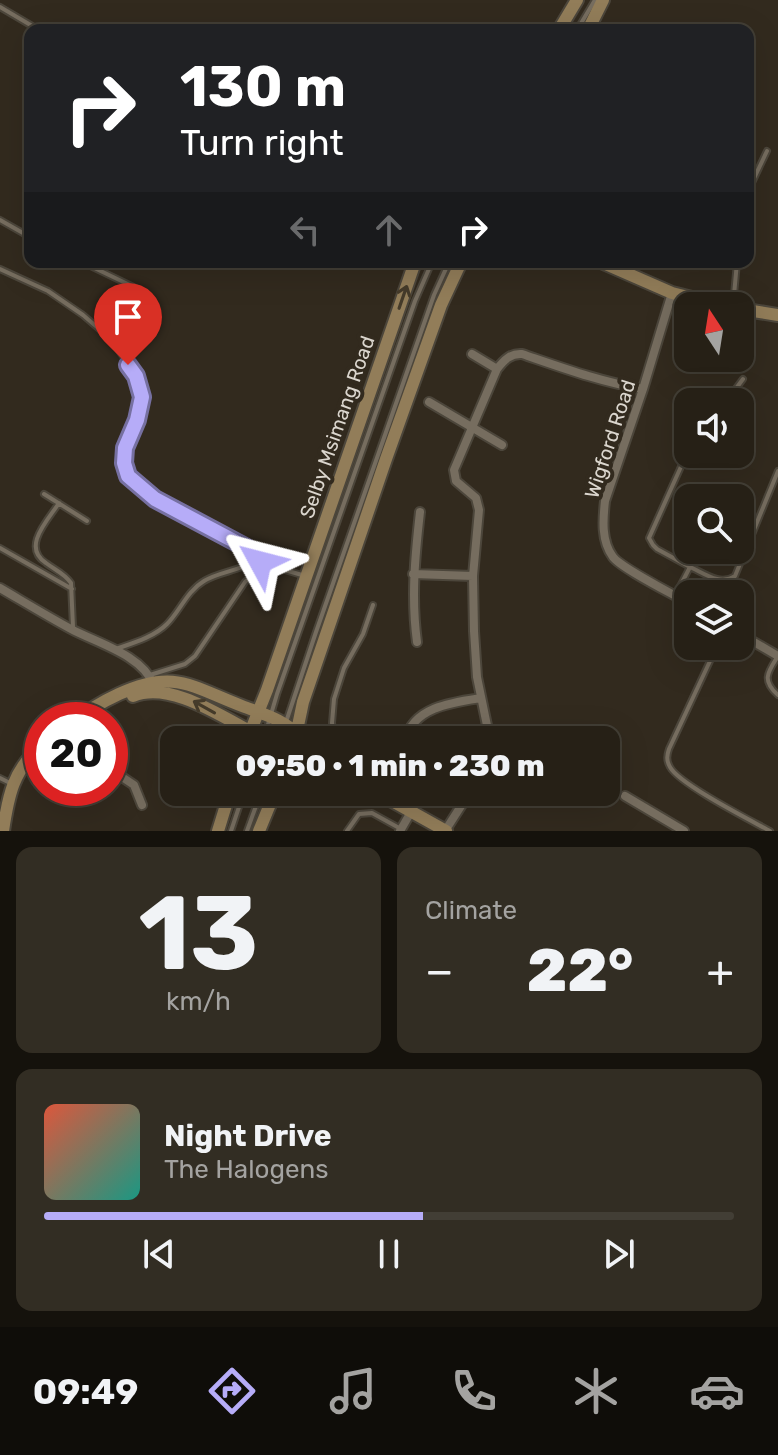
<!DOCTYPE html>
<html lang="en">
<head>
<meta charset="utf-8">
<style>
	body { margin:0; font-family:Rubik,sans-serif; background:#322d23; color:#f1f3f6; height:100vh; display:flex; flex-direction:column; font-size:30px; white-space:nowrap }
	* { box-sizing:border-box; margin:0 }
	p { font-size:26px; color:#a4a3a1 }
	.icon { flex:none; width:44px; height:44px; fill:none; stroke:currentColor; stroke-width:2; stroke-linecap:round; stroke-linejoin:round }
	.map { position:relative; height:831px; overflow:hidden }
	.side { display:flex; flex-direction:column; gap:16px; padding:16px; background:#15120c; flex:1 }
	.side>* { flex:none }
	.top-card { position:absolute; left:24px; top:24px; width:730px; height:244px; border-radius:16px; box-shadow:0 8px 32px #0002,0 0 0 2px #423e35; background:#202124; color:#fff; overflow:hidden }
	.needle { width:52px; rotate:348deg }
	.controls { position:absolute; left:674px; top:292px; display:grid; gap:16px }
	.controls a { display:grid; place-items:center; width:80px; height:80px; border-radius:16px; background:#262016; box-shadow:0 8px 32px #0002,0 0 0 2px #423e35; font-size:40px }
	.speed { position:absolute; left:24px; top:702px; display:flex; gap:16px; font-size:40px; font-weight:700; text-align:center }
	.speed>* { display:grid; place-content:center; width:104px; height:104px; border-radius:50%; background:#262016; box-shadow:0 8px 32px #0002,0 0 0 2px #423e35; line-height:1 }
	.speed .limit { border:12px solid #d22; background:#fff; color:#111 }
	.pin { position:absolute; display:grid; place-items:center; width:68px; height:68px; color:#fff; margin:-82px -34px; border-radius:50% 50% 50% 0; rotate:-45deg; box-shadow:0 0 8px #0007 }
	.pin .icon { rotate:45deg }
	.me { position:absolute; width:88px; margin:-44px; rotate:308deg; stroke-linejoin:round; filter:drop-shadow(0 0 6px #0008) }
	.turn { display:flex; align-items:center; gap:28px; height:168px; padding:0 24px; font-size:36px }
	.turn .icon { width:104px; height:104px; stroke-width:2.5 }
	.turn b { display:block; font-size:56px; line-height:68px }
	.lanes { display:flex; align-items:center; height:76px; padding:0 24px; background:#0003; justify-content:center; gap:40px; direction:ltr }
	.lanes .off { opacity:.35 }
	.big { font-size:60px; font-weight:800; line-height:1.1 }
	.side .tile { flex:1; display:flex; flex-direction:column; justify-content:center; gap:12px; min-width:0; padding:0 28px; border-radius:16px; background:#322d23 }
	.side .dial { align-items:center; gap:0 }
	.dial b { font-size:104px; line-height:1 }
	.song { display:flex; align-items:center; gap:24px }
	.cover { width:96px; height:96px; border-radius:12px; background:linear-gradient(135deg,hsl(10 70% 55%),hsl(170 70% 35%)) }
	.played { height:8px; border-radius:4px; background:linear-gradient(90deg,#b6acf8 55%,#423e35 55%) }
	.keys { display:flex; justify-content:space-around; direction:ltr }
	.heat { display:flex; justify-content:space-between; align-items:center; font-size:44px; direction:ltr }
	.side .tiles { flex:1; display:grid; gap:16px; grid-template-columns:1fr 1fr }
	.tile:last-child { grid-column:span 2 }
	.trip { position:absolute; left:160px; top:726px; width:460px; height:80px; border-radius:16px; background:#262016; box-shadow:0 8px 32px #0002,0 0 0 2px #423e35; font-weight:800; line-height:80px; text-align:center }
	.menu { display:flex; height:128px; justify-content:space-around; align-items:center; background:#0f0d09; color:#a4a3a1 }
	.menu .icon { width:56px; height:56px }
	.menu .current { color:#b6acf8 }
	.menu b { font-size:36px; color:#f1f3f6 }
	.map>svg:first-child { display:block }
</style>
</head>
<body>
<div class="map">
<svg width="778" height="831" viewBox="0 0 778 831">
	<rect width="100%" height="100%" fill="#322a1e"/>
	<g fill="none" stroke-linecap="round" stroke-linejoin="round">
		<defs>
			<path id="lane" d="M0 7 39 30
				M577 30 595 0
				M748 191 767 151
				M0 220 30 237
				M82 262 138 289 148 297 151 310 143 325 122 355
				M0 269 48 291 83 315 112 340 136 376 142 397 137 420 125 448 124 463 128 476 155 499 171 509 247 548 264 564
				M733 306 737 262
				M726 402 743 379
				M688 451 649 538 653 545 657 549 690 567
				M44 494 87 521
				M59 503C48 520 21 547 46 563 55 570 64 573 71 583L73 627
				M0 548 72 589
				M676 594 690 567C704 573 720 586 735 576L778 471
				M717 646 669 749C667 755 666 760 670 767 679 784 750 820 770 831
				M116 649C133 643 154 637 167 624 180 611 187 591 204 581 220 571 242 571 256 559
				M778 656C768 672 761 680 778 695
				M150 675 185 664 195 656 245 582 264 564 302 575
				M264 738 277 694 415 301 432 262
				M280 740 316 632 434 295 449 262
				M335 740 332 723 334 699 344 668 363 634 373 605
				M0 778 12 784
				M231 831 244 792
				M247 831 261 792
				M347 831 359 814 372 813 401 829"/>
			<path id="street" d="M672 293 643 389 605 501C603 519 601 541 613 557 621 568 673 594 688 603
				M472 354 497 369
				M429 402 502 445
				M413 574 473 576
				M0 588C24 602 47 616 71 629 97 643 142 655 153 684
				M740 634 778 656
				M417 642C411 598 415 556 420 512
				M406 740C412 707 454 702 481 698
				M490 740 477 677 474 631 473 576 479 510 476 498 456 481 454 470 497 369C504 360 511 353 522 354 563 368 601 382 643 389
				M110 769 134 785 142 805
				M625 796 684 831
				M400 831 411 812
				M445 831 470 792"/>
			<path id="secondary" d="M559 30 577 0
				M588 30 603 0
				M601 262 672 293 724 306
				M740 309 778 315
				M133 696C173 679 230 723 267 740
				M77 720C89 709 104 701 119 694 174 669 190 686 242 706 263 714 286 720 301 738
				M247 740 267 690 415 262
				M295 740 303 702 386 459 441 305 461 262
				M376 792 446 831
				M3 831C8 797 13 769 42 746
				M218 831 230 792
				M259 831 275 792"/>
		</defs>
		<use href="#lane" stroke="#4c463b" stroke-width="8"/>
		<use href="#street" stroke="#4c463b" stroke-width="12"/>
		<use href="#secondary" stroke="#4c463b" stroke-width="16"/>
		<use href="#lane" stroke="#766d5f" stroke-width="4"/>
		<use href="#street" stroke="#766d5f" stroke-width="8"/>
		<use href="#secondary" stroke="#927d59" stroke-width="12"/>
	</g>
	<defs><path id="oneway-shaft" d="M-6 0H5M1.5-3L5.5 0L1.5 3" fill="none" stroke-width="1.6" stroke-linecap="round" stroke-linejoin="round" transform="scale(2)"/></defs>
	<g stroke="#453b2a">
		<use href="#oneway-shaft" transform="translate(403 297) rotate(-71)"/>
		<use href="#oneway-shaft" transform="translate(204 707) rotate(-151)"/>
	</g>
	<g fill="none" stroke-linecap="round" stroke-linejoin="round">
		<defs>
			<path id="route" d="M128 365 136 376 142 397 137 420 125 448 124 463 128 476 155 499 247 548 260 562"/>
		</defs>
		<use href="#route" stroke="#7670a1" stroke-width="20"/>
		<use href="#route" stroke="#b6acf8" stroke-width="14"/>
	</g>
	<g text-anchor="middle" stroke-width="8" stroke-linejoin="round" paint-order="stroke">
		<g font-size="20" fill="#dbd6ce" stroke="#322a1e">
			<text transform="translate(337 427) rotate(-71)" y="7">Selby Msimang Road</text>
			<text transform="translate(610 439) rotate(-72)" y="7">Wigford Road</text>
		</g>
	</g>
</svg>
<div class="controls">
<a><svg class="needle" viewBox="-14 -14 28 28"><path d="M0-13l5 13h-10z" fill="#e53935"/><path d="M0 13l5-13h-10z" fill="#a4a3a1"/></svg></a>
<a><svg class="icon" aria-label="sound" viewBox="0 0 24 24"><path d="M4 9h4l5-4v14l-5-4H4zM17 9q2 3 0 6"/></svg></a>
<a><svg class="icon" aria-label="search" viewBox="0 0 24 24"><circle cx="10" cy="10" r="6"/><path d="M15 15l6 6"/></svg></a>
<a><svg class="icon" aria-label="layers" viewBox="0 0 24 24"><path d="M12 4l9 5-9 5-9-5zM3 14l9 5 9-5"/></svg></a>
</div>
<div class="speed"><div class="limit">20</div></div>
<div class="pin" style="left:128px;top:365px;background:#d93025"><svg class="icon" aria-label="arrive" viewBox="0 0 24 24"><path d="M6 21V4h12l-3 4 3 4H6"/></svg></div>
<svg class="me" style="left:260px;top:562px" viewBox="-20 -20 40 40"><path d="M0-17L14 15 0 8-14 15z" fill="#b6acf8" stroke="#fff" stroke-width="4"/></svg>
<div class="trip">09:50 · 1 min · 230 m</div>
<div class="top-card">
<div class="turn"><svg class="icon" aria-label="right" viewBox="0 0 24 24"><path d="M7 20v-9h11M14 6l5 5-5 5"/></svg><div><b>130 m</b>Turn right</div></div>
<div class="lanes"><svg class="icon off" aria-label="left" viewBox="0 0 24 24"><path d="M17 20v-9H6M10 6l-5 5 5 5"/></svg><svg class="icon off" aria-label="ahead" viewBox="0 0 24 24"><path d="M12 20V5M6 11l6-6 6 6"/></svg><svg class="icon" aria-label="right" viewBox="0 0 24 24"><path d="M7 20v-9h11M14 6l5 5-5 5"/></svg></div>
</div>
</div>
<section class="side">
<div class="tiles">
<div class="tile dial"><b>13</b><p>km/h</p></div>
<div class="tile"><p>Climate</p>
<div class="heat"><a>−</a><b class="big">22°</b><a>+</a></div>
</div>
<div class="tile">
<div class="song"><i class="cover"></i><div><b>Night Drive</b><p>The Halogens</p></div></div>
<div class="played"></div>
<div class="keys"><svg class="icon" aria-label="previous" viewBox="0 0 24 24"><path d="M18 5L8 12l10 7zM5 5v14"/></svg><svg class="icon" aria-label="pause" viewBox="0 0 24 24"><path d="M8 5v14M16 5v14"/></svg><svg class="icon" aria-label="next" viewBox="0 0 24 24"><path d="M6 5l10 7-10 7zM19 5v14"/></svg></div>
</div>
</div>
</section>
<nav class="menu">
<b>09:49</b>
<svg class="icon current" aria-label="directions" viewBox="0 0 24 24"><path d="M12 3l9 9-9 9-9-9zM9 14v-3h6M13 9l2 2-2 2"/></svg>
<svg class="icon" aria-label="music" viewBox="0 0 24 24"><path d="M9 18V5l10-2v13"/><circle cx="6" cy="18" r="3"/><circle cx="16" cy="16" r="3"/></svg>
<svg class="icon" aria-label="phone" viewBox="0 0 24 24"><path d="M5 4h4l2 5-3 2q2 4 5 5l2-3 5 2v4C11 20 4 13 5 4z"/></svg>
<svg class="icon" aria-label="climate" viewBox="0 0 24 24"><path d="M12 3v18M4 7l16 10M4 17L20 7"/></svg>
<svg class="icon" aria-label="car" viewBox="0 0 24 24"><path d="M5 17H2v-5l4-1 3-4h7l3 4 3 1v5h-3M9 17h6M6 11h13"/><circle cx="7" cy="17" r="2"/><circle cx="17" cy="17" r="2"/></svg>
</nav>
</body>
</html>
